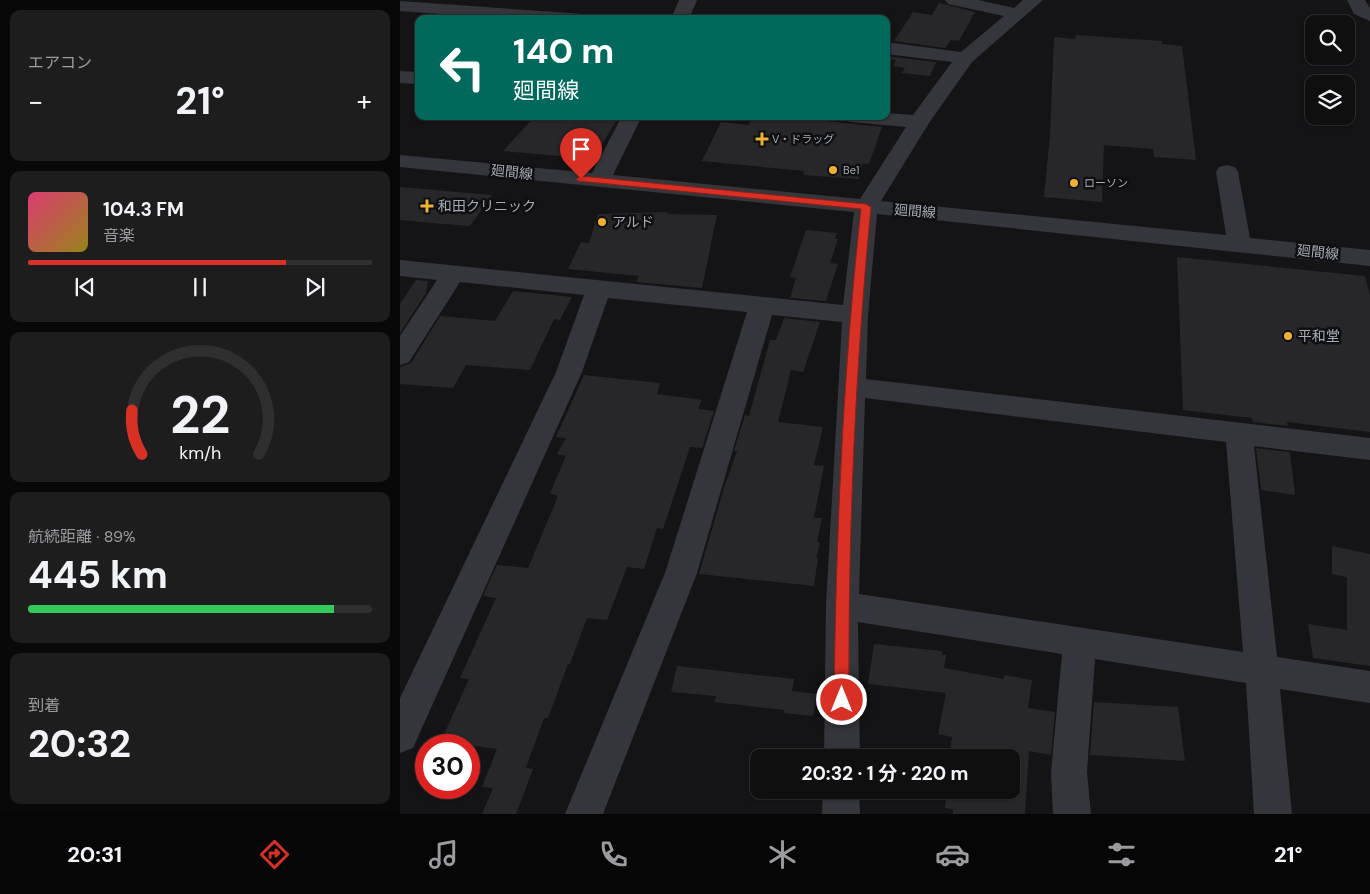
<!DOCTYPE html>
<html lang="ja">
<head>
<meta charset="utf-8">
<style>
	body { margin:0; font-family:"DM Sans","Noto Sans JP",sans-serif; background:#1d1d1e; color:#f1f3f6; height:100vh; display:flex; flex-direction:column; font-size:19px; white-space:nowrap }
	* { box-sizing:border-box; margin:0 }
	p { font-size:16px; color:#9b9c9f }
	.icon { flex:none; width:28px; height:28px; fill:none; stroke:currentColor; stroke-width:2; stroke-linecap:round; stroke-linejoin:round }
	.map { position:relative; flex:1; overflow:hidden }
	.panel { display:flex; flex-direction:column; gap:10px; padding:10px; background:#080809; width:400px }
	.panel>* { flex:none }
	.hud { position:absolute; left:15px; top:15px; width:475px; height:105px; border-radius:10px; box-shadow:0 1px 4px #0004,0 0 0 1px #2f2f30; background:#00695c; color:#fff; overflow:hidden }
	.buttons { position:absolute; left:905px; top:15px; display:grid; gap:10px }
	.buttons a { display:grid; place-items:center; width:50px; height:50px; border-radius:10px; background:#0f0f10; box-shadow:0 1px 4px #0004,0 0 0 1px #2f2f30; font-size:25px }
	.speed { position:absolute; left:15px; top:734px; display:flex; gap:10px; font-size:25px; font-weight:700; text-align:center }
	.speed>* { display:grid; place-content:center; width:65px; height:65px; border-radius:50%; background:#0f0f10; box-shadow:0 1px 4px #0004,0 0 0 1px #2f2f30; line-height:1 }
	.speed .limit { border:8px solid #d22; background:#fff; color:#111 }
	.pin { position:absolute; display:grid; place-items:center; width:42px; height:42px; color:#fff; margin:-51px -21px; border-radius:50% 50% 50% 0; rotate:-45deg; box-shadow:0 0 5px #0007 }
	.pin .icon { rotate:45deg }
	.me { position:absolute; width:55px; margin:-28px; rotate:0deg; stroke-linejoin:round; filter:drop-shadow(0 0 4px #0008) }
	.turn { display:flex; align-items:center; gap:18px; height:105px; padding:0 15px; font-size:22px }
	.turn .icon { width:65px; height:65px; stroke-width:2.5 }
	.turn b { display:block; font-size:35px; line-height:42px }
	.big { font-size:38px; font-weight:700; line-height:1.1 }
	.panel .tile { flex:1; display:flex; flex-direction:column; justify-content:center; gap:8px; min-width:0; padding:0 18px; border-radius:10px; background:#1d1d1e }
	.panel .dial { align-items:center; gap:0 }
	.dial svg { height:130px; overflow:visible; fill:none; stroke:#2f2f30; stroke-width:7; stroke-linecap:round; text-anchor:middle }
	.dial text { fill:#f1f3f6; stroke:none }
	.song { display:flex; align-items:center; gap:15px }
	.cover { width:60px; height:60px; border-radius:8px; background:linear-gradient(135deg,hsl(340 70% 55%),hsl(50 70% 35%)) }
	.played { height:5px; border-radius:2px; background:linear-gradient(90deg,#d93025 75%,#2f2f30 75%) }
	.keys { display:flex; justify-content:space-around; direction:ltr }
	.heat { display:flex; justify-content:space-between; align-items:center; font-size:28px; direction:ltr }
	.charge { height:8px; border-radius:4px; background:linear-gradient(90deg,#34c759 89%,#2f2f30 0) }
	.trip { position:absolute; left:350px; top:749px; width:270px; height:50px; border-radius:10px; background:#0f0f10; box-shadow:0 1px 4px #0004,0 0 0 1px #2f2f30; font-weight:700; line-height:50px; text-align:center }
	.dock { display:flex; height:80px; justify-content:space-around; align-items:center; background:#060606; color:#9b9c9f }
	.dock .icon { width:35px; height:35px }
	.dock .current { color:#d93025 }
	.dock b { font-size:22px; color:#f1f3f6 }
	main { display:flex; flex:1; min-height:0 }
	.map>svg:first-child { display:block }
</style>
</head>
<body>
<main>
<section class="panel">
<div class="tile"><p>エアコン</p>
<div class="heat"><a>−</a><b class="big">21°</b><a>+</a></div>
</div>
<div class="tile">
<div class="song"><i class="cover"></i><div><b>104.3 FM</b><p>音楽</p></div></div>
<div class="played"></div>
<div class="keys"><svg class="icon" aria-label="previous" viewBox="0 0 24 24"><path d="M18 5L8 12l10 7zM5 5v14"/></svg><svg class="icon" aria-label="pause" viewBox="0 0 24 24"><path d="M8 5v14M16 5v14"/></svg><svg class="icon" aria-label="next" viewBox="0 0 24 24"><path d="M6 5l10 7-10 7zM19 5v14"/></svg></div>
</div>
<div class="tile dial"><svg viewBox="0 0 100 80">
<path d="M14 69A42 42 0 1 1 86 69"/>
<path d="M14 69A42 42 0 0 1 8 42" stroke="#d93025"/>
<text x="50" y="56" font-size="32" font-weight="700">22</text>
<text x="50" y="72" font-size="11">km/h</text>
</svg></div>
<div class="tile"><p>航続距離 · 89%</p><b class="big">445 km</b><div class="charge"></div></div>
<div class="tile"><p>到着</p><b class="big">20:32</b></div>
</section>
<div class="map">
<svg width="970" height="814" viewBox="0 0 970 814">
	<rect width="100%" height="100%" fill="#141416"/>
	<path fill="#27272a" d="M539 3 575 12 559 41 551 40 545 48 494 41 513 12 532 15Z
		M676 35 762 41V44L782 46 796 160 754 157 753 149 704 145 702 202 644 197 650 135 654 37 675 39Z
		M486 56 536 62 530 76 502 73 505 68 493 66 496 60 486 59Z
		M135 116H197L218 118 193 159 103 151Z
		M353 116H380L482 127 469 164 463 163 459 179 403 175 404 171 302 161 321 122 349 125Z
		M0 187 92 195 70 226 32 223 0 220Z
		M267 212V214L317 215 302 288 236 282 239 276 168 269 181 242 189 243 198 214Z
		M406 230 437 233 435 238 438 239 430 263 438 264 426 301 390 298 396 278 390 277Z
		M777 257 965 276 970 296V432L887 422 888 426 853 422 852 418 783 410Z
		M16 280 28 281 26 293 0 333V304Z
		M113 291 172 297 160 320 154 319 130 370 66 365 53 388 0 384V367L11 363 40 316 95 321Z
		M384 318 420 322 403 372 391 370 378 422 423 427 414 465 424 466 414 518H422L417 542H420L416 558H418L414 586 299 574 323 491 337 451H334L345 415 349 416 370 340H376Z
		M184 375 260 383 257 394 302 400 298 409 314 411 302 448 290 447 263 529 257 528 244 569 227 567 207 620 187 618 170 664H168L148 718H144L126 768 133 769 116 814H82L93 788 82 787 97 749 41 741 69 679 60 678 96 598 83 596 97 565 128 568 158 496 150 493 166 456 157 454 166 438 156 437Z
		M856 448 890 452 895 495 861 490Z
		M932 546 970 554V666L913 658 908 624 947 630V577L932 574Z
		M474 644 542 651V655H546L544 668 604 679V675L632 680 628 708 655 712 651 755 629 751 625 814H553V809L545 808 547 790H611V758H549L552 737 538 734 546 693 468 684Z
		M277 666 394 679 392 691 417 694 413 716 384 713V710L314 702 316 696 271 692Z
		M694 702 778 707 785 761 690 755Z"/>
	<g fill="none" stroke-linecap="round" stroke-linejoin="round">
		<path fill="#35363b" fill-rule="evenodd" d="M279 0H297L289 19H271Z
			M545 0H578L614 8 623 0H643L572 62 529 123 481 201 826 235 816 172 819 167 827 165 835 167 838 172 850 238 970 250V266L477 214 468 315 466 379 970 438V460L854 446 877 657 970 671V703L880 689 892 814H854L846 683 695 659 687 772 691 814H653L651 772 662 654 458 622 460 758H424L426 605 442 322 372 315 297 573 203 814H165L265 573 347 312 208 298 182 372 13 748 0 753V698L156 372 184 295 60 282 9 362 0 365V336L37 280 0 276V260L443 305 454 212 0 167V155L192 173 222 116H242L213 175 460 199 506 127 451 122 444 120 441 116H486V113L513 115 552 62 486 54V42L561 52 604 16 548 4ZM465 398 826 442 843 652 459 594Z
			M947 0H965L970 8V21L954 14Z
			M0 1 184 14 190 15 193 19H105L0 11Z
			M0 71 19 72V84L0 83Z
			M423 790H459L460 814H422Z"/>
	</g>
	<path fill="#d93025" stroke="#8d1f18" d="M181 176 466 204 471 207C455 371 448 536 449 700L447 705 442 707 437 705 434 700C436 536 443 372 461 209L178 181 176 179Z"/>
	<g fill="#eeb134" stroke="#0f0f11" stroke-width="2">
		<path d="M359.5 131.5h5v5h5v5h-5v5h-5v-5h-5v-5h5z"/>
		<circle cx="433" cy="170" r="5"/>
		<circle cx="674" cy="183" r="5"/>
		<path d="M24.5 198.5h5v5h5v5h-5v5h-5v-5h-5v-5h5z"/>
		<circle cx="202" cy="222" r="5"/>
		<circle cx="888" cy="336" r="5"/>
	</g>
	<g text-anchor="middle" stroke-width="5" stroke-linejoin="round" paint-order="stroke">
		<g font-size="11" fill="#a6abb6" stroke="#0f0f11" text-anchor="start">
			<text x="372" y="143">V・ドラッグ</text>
			<text x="443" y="174">Be1</text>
			<text x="684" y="187">ローソン</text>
		</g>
		<g font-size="14" fill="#a6abb6" stroke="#0f0f11">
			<text transform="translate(112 172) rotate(6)" y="5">廻間線</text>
			<text transform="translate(515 211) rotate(5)" y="5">廻間線</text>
			<text transform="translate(918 252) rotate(6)" y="5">廻間線</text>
		</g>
		<g font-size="14" fill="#a6abb6" stroke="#0f0f11" text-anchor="start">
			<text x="38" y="211">和田クリニック</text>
			<text x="212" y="227">アルド</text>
			<text x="898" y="341">平和堂</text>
		</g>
	</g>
</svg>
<div class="buttons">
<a><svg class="icon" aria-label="search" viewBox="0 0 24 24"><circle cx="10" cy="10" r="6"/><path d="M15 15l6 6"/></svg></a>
<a><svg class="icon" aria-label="layers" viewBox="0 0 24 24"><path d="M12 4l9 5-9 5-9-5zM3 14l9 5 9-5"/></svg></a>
</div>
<div class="speed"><div class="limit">30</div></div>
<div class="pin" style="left:181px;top:179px;background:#d93025"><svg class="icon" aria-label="arrive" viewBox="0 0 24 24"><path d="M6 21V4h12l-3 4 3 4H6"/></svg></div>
<svg class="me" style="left:442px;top:700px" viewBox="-20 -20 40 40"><circle r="17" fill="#d93025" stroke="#fff" stroke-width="3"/><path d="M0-11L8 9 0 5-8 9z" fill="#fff"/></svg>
<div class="trip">20:32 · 1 分 · 220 m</div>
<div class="hud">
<div class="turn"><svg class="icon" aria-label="left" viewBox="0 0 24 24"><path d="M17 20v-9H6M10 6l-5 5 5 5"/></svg><div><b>140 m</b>廻間線</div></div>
</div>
</div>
</main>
<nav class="dock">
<b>20:31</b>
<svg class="icon current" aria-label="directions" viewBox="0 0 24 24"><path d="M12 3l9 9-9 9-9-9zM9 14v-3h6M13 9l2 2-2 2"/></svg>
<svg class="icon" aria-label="music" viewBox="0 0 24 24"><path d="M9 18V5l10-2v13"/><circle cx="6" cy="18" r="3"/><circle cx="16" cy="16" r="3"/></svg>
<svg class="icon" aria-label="phone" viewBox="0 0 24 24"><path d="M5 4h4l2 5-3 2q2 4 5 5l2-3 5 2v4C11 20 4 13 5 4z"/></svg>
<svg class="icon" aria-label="climate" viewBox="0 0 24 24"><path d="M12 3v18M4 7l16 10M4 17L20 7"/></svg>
<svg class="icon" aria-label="car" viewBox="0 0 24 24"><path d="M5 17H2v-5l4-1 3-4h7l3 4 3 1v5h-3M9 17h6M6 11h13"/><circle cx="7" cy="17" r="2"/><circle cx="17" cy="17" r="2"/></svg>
<svg class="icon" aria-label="filters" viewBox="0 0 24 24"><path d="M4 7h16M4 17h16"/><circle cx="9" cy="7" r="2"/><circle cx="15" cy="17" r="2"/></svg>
<b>21°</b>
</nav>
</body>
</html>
